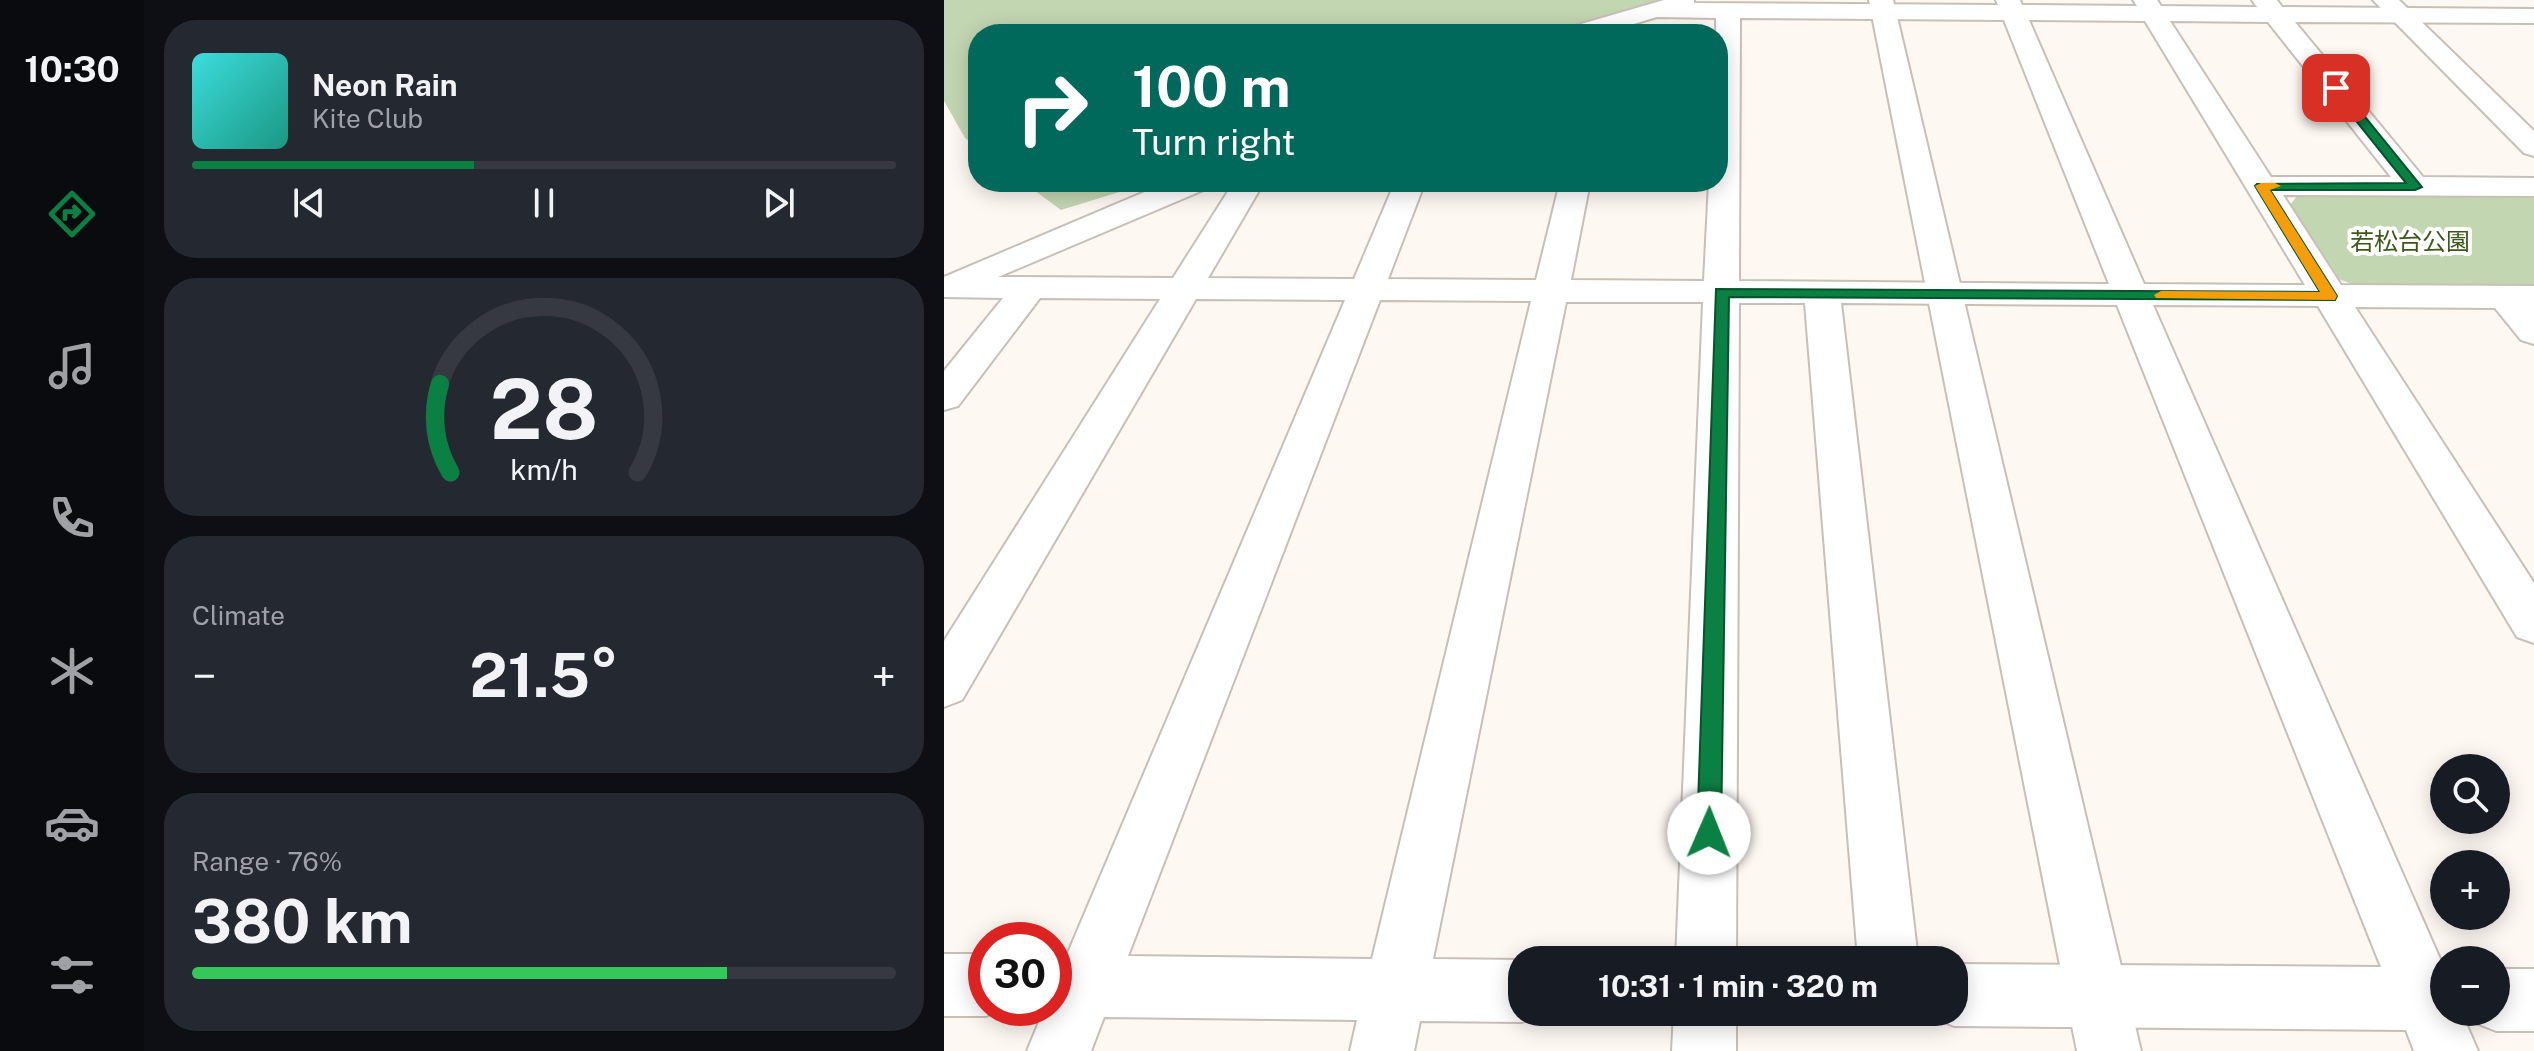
<!DOCTYPE html>
<html lang="en">
<head>
<meta charset="utf-8">
<style>
	body { margin:0; font-family:"Public Sans","Noto Sans JP",sans-serif; background:#242831; color:#f1f3f6; height:100vh; display:flex; flex-direction:column; font-size:30px; white-space:nowrap }
	* { box-sizing:border-box; margin:0 }
	p { font-size:26px; color:#9ea1a6 }
	.icon { flex:none; width:44px; height:44px; fill:none; stroke:currentColor; stroke-width:2; stroke-linecap:round; stroke-linejoin:round }
	.map { position:relative; flex:1; overflow:hidden }
	.panel { display:flex; flex-direction:column; gap:20px; padding:20px; background:#0d0f14; width:800px }
	.panel>* { flex:none }
	.hud { position:absolute; left:24px; top:24px; width:760px; height:168px; border-radius:32px; box-shadow:0 4px 20px #0003; background:#00695c; color:#fff; overflow:hidden }
	.tools { position:absolute; left:1486px; top:754px; display:grid; gap:16px }
	.tools a { display:grid; place-items:center; width:80px; height:80px; border-radius:50%; background:#171b24; box-shadow:0 4px 20px #0003; font-size:40px }
	.speed { position:absolute; left:24px; top:922px; display:flex; gap:16px; font-size:40px; font-weight:700; text-align:center }
	.speed>* { display:grid; place-content:center; width:104px; height:104px; border-radius:50%; background:#171b24; box-shadow:0 4px 20px #0003; line-height:1 }
	.speed .limit { border:12px solid #d22; background:#fff; color:#111 }
	.pin { position:absolute; display:grid; place-items:center; width:68px; height:68px; color:#fff; margin:-34px; border-radius:16px; box-shadow:0 4px 12px #0006 }
	.me { position:absolute; width:88px; margin:-44px; rotate:1deg; stroke-linejoin:round; filter:drop-shadow(0 0 6px #0008) }
	.turn { display:flex; align-items:center; gap:28px; height:168px; padding:0 32px; font-size:36px }
	.turn .icon { width:104px; height:104px; stroke-width:2.5 }
	.turn b { display:block; font-size:56px; line-height:68px }
	.big { font-size:60px; font-weight:700; line-height:1.1 }
	.panel .tile { flex:1; display:flex; flex-direction:column; justify-content:center; gap:12px; min-width:0; padding:0 28px; border-radius:32px; background:#242831 }
	.panel .dial { align-items:center; gap:0 }
	.dial svg { height:208px; overflow:visible; fill:none; stroke:#363941; stroke-width:7; stroke-linecap:round; text-anchor:middle }
	.dial text { fill:#f1f3f6; stroke:none }
	.song { display:flex; align-items:center; gap:24px }
	.cover { width:96px; height:96px; border-radius:12px; background:linear-gradient(135deg,hsl(180 70% 55%),hsl(170 70% 35%)) }
	.played { height:8px; border-radius:4px; background:linear-gradient(90deg,#0b8043 40%,#363941 40%) }
	.keys { display:flex; justify-content:space-around; direction:ltr }
	.heat { display:flex; justify-content:space-between; align-items:center; font-size:44px; direction:ltr }
	.charge { height:12px; border-radius:6px; background:linear-gradient(90deg,#34c759 76%,#363941 0) }
	.trip { position:absolute; left:564px; top:946px; width:460px; height:80px; border-radius:32px; background:#171b24; box-shadow:0 4px 20px #0003; font-weight:700; line-height:80px; text-align:center }
	main { display:flex; flex:1; min-height:0 }
	.tabs { display:flex; flex-direction:column; width:144px; justify-content:space-around; align-items:center; background:#090b0e; color:#9ea1a6 }
	.tabs .icon { width:56px; height:56px }
	.tabs .current { color:#0b8043 }
	.tabs b { font-size:36px; color:#f1f3f6 }
	.map>svg:first-child { display:block }
</style>
</head>
<body>
<main>
<nav class="tabs">
<b>10:30</b>
<svg class="icon current" aria-label="directions" viewBox="0 0 24 24"><path d="M12 3l9 9-9 9-9-9zM9 14v-3h6M13 9l2 2-2 2"/></svg>
<svg class="icon" aria-label="music" viewBox="0 0 24 24"><path d="M9 18V5l10-2v13"/><circle cx="6" cy="18" r="3"/><circle cx="16" cy="16" r="3"/></svg>
<svg class="icon" aria-label="phone" viewBox="0 0 24 24"><path d="M5 4h4l2 5-3 2q2 4 5 5l2-3 5 2v4C11 20 4 13 5 4z"/></svg>
<svg class="icon" aria-label="climate" viewBox="0 0 24 24"><path d="M12 3v18M4 7l16 10M4 17L20 7"/></svg>
<svg class="icon" aria-label="car" viewBox="0 0 24 24"><path d="M5 17H2v-5l4-1 3-4h7l3 4 3 1v5h-3M9 17h6M6 11h13"/><circle cx="7" cy="17" r="2"/><circle cx="17" cy="17" r="2"/></svg>
<svg class="icon" aria-label="filters" viewBox="0 0 24 24"><path d="M4 7h16M4 17h16"/><circle cx="9" cy="7" r="2"/><circle cx="15" cy="17" r="2"/></svg>
</nav>
<section class="panel">
<div class="tile">
<div class="song"><i class="cover"></i><div><b>Neon Rain</b><p>Kite Club</p></div></div>
<div class="played"></div>
<div class="keys"><svg class="icon" aria-label="previous" viewBox="0 0 24 24"><path d="M18 5L8 12l10 7zM5 5v14"/></svg><svg class="icon" aria-label="pause" viewBox="0 0 24 24"><path d="M8 5v14M16 5v14"/></svg><svg class="icon" aria-label="next" viewBox="0 0 24 24"><path d="M6 5l10 7-10 7zM19 5v14"/></svg></div>
</div>
<div class="tile dial"><svg viewBox="0 0 100 80">
<path d="M14 69A42 42 0 1 1 86 69"/>
<path d="M14 69A42 42 0 0 1 10 35" stroke="#0b8043"/>
<text x="50" y="56" font-size="32" font-weight="700">28</text>
<text x="50" y="72" font-size="11">km/h</text>
</svg></div>
<div class="tile"><p>Climate</p>
<div class="heat"><a>−</a><b class="big">21.5°</b><a>+</a></div>
</div>
<div class="tile"><p>Range · 76%</p><b class="big">380 km</b><div class="charge"></div></div>
</section>
<div class="map">
<svg width="1590" height="1051" viewBox="0 0 1590 1051">
	<rect width="100%" height="100%" fill="#fef8f3"/>
	<path fill="#c3d6b2" d="M0 0H726L604 34H34V148L21 138 0 101Z
		M79 182H208L117 210Z
		M1353 196 1590 197V288L1413 286 1384 275 1343 209Z"/>
	<g fill="none" stroke-linecap="round" stroke-linejoin="round">
		<defs>
			<path id="street" d="M720 0H750V3L1054 5 1052 0H1076L1078 5 1193 6 1189 0H1213L1217 6 1313 7 1308 0H1333L1338 7 1590 9V23L1351 22 1479 177 1590 178V196L1339 195 1397 285 1590 286V344L1577 340 1551 308 1411 307 1590 583V643L1573 637 1374 306 1209 305 1500 968V1012H1526L1521 1021 1534 1051H1470L1462 1030 1010 1026 988 1017 986 1012H1010V964L1437 967 1173 305 897 303 974 960H914L861 303H795L792 960H732L759 302H622L489 959 578 960V1012L600 1013 578 1022 476 1021 470 1051H406L413 1020 160 1017 147 1051H83L100 1010 95 1008H110V958L123 955 401 300 252 299 18 700 0 707V641L216 299 96 298 14 406 0 410V371L59 298 0 297V277L224 182H266L262 189 54 277 229 278 290 182H320L264 278 410 279 451 182H481L444 279 592 280 616 182H646L627 280 760 281 765 182H774L772 18 713 17 656 34H616L620 29ZM796 18 1060 20 1165 284 795 281ZM1085 20 1201 21 1361 285 1200 284ZM1226 21 1324 22 1447 177H1327ZM436 300 587 301 428 959 184 956Z
				M0 954H42V1008H61L42 1016H0Z
				M1552 969H1590V1031H1552L1530 1022 1526 1012H1552Z
				M730 1012H792V1051H728Z"/>
			<path id="secondary" d="M925 0H949L1197 1051H1133Z
				M1429 0H1455L1590 131V156L1580 153Z"/>
		</defs>
		<use href="#street" stroke="#c8bfb7" stroke-width="4"/>
		<use href="#secondary" stroke="#c8bfb7" stroke-width="4"/>
		<use href="#street" fill="#fff" fill-rule="evenodd"/>
		<use href="#secondary" fill="#fff" fill-rule="evenodd"/>
	</g>
	<path fill="#0b8043" stroke="#07532c" stroke-width="2" d="M1388 86H1396L1478 187 1471 190H1326L1393 296 1391 300 785 297 777 833 773 841 765 844 757 841 753 833 772 289 1376 292 1311 186 1313 184 1462 183 1388 91Z"/>
	<path fill="#f59e0b" d="M1331 183 1337 186 1326 190 1393 296 1391 300 1212 298 1210 295 1217 291 1376 292 1311 186 1317 183Z"/>
	<g text-anchor="middle" stroke-width="8" stroke-linejoin="round" paint-order="stroke">
		<g font-size="24" fill="#3b5817" stroke="#fff">
			<text x="1466" y="250">若松台公園</text>
		</g>
	</g>
</svg>
<div class="tools">
<a><svg class="icon" aria-label="search" viewBox="0 0 24 24"><circle cx="10" cy="10" r="6"/><path d="M15 15l6 6"/></svg></a>
<a>+</a>
<a>−</a>
</div>
<div class="speed"><div class="limit">30</div></div>
<div class="pin" style="left:1392px;top:88px;background:#d93025"><svg class="icon" aria-label="arrive" viewBox="0 0 24 24"><path d="M6 21V4h12l-3 4 3 4H6"/></svg></div>
<svg class="me" style="left:765px;top:833px" viewBox="-20 -20 40 40"><circle r="19" fill="#fff"/><path d="M0-13L10 11 0 6-10 11z" fill="#0b8043"/></svg>
<div class="trip">10:31 · 1 min · 320 m</div>
<div class="hud">
<div class="turn"><svg class="icon" aria-label="right" viewBox="0 0 24 24"><path d="M7 20v-9h11M14 6l5 5-5 5"/></svg><div><b>100 m</b>Turn right</div></div>
</div>
</div>
</main>
</body>
</html>
